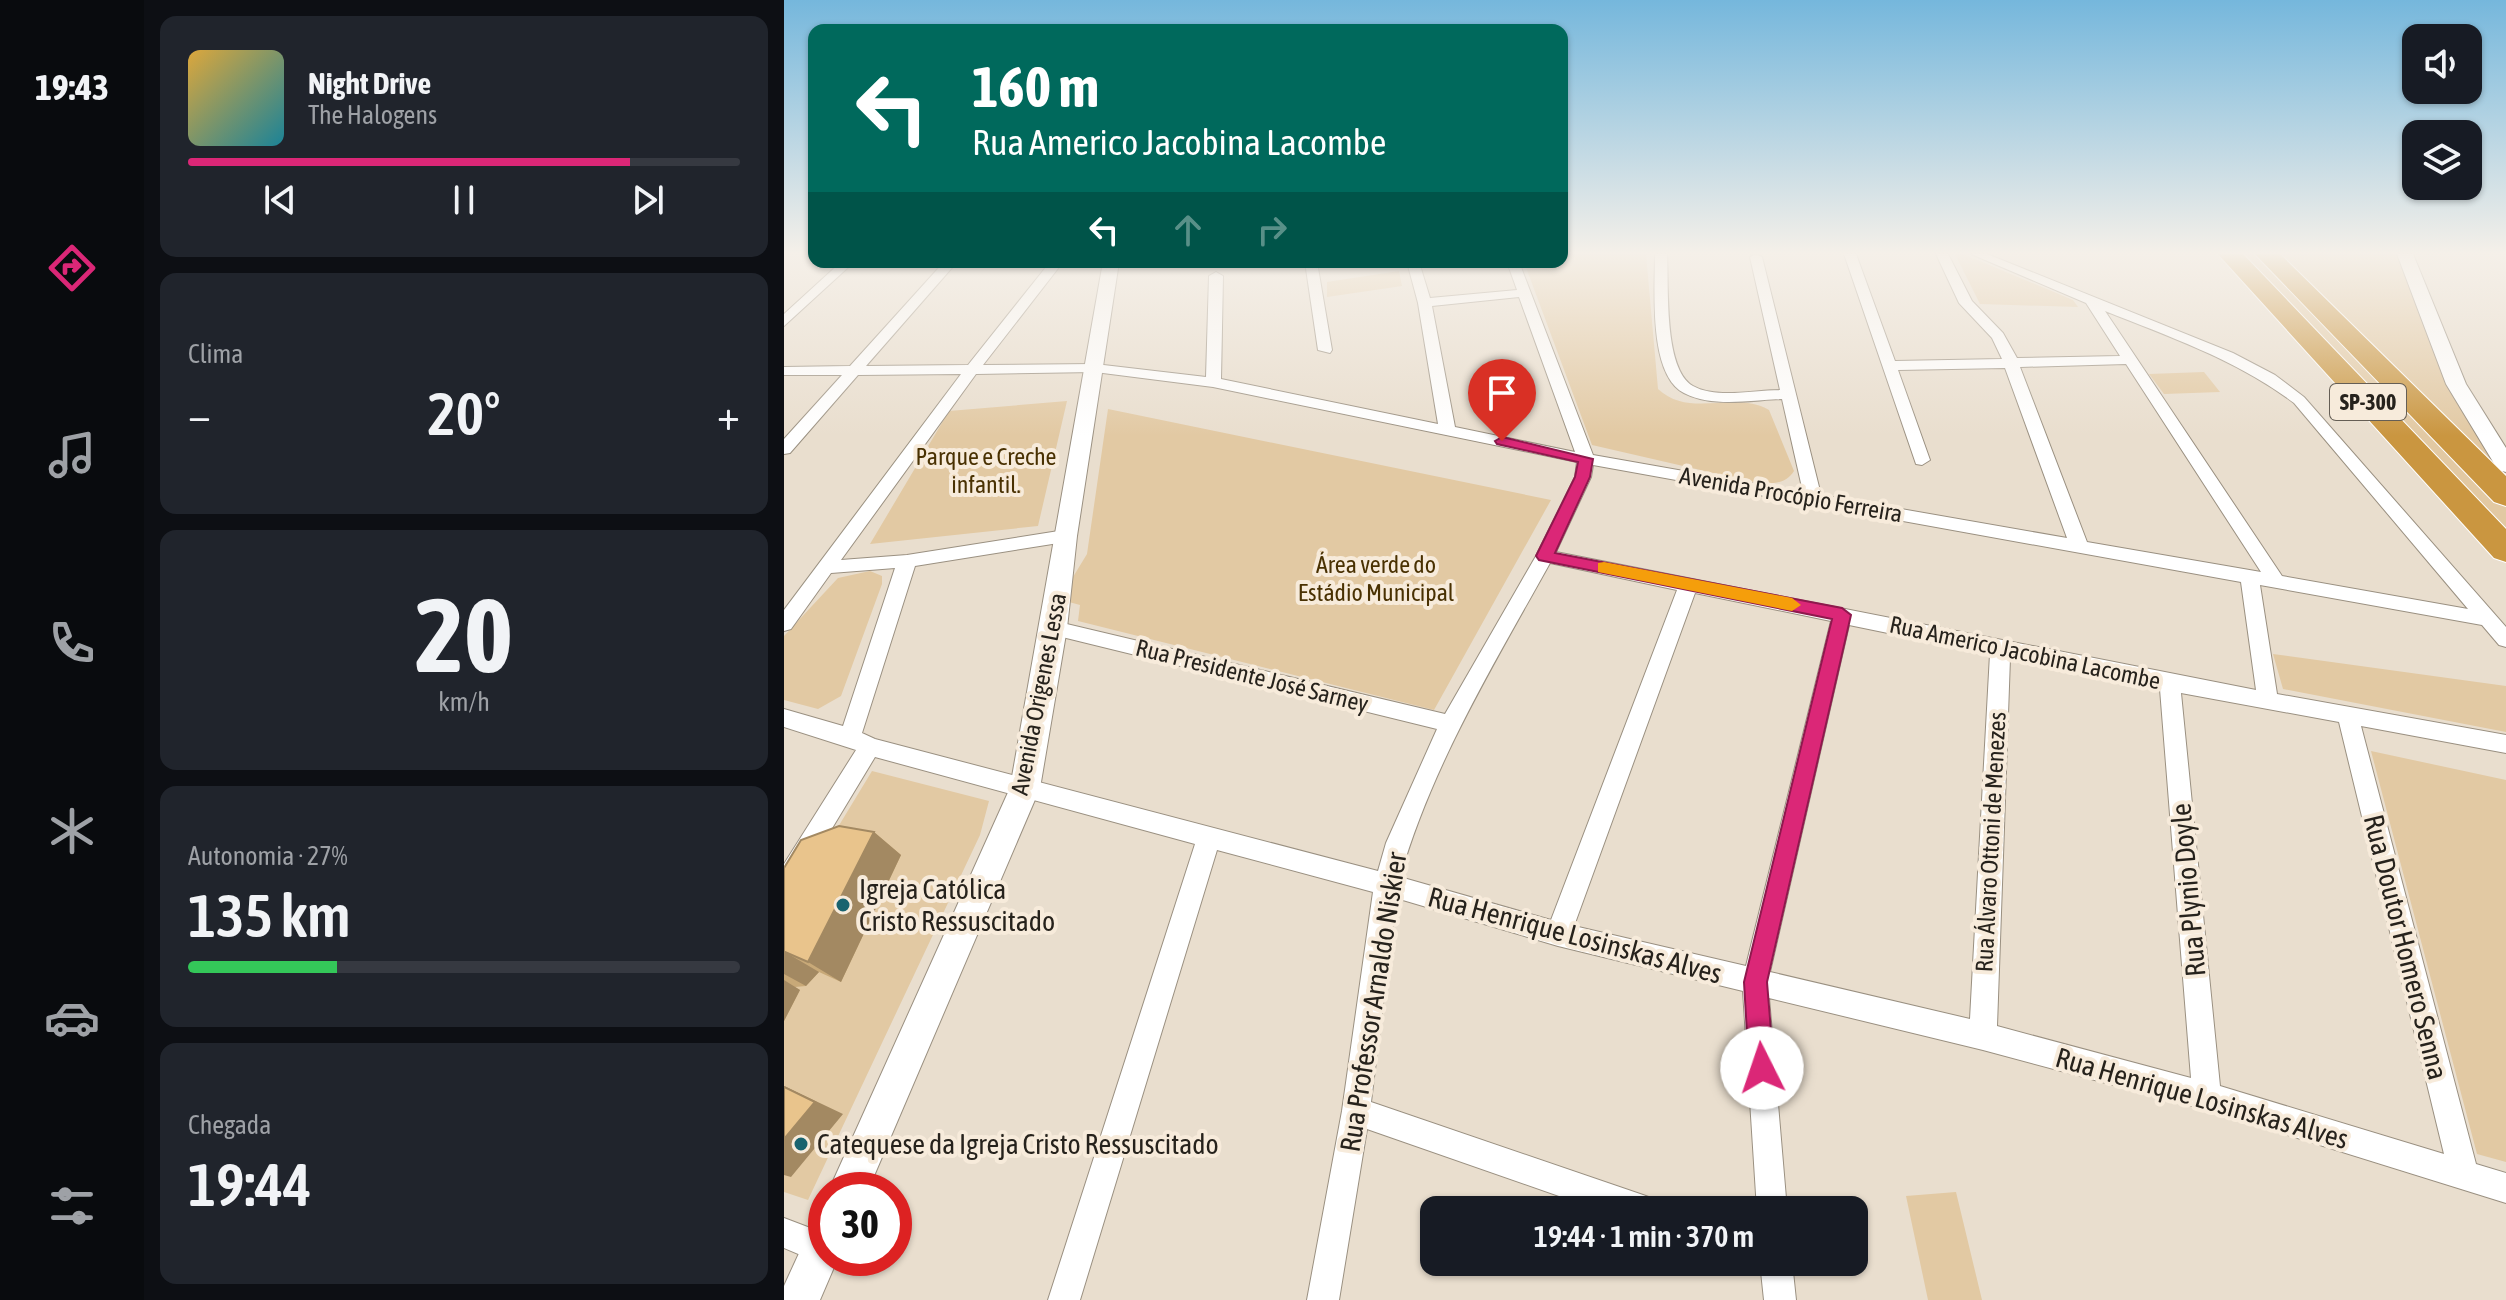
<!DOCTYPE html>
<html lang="pt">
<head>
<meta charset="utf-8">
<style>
	body { margin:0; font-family:"Asap Condensed",sans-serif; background:#20242c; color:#f1f3f6; height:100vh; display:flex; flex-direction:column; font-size:30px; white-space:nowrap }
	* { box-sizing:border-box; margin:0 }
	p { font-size:26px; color:#9ea1a6 }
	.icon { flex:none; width:44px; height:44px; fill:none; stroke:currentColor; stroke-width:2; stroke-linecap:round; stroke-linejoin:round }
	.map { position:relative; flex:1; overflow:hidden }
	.drawer { display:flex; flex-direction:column; gap:16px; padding:16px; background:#0d0f14; width:640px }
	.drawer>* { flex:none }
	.top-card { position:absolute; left:24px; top:24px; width:760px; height:244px; border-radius:16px; box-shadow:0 2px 6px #0004; background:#00695c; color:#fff; overflow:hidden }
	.tools { position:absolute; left:1618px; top:24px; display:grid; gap:16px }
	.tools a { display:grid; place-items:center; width:80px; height:80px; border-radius:16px; background:#171b24; box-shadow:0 2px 6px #0004; font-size:40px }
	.speed { position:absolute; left:24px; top:1172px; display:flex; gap:16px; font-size:40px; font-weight:700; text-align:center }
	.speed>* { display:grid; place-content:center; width:104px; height:104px; border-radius:50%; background:#171b24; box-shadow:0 2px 6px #0004; line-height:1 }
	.speed .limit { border:12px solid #d22; background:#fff; color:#111 }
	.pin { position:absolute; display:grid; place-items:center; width:68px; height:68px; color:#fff; margin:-82px -34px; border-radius:50% 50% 50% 0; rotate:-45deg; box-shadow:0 0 8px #0007 }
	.pin .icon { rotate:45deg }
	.me { position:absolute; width:88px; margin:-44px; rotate:356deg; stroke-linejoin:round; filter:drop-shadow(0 0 6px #0008) }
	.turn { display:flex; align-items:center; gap:28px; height:168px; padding:0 32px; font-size:36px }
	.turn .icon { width:104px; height:104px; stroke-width:2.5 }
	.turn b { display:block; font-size:56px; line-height:68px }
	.lanes { display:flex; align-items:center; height:76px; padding:0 32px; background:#0003; justify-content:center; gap:40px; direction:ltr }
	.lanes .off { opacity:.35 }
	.big { font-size:60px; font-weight:600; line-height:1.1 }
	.drawer .card { flex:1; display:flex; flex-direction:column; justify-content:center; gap:12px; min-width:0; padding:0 28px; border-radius:16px; background:#20242c }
	.drawer .dial { align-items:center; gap:0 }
	.dial b { font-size:104px; line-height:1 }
	.song { display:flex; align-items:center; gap:24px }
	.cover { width:96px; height:96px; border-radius:12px; background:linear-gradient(135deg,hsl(40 70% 55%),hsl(190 70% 35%)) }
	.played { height:8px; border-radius:4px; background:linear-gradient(90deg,#db2777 80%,#363941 80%) }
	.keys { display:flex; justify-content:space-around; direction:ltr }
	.heat { display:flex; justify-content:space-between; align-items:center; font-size:44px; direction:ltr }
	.charge { height:12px; border-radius:6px; background:linear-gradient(90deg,#34c759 27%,#363941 0) }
	.trip { position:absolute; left:636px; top:1196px; width:448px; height:80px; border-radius:16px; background:#171b24; box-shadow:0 2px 6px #0004; font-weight:600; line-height:80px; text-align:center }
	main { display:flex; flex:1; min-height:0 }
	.tab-bar { display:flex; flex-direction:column; width:144px; justify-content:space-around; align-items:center; background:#090b0e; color:#9ea1a6 }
	.tab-bar .icon { width:56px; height:56px }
	.tab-bar .active { color:#db2777 }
	.tab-bar b { font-size:36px; color:#f1f3f6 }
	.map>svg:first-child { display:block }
</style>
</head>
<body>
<main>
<nav class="tab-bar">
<b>19:43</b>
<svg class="icon active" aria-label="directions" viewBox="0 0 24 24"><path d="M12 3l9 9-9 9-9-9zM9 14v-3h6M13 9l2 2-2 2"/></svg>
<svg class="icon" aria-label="music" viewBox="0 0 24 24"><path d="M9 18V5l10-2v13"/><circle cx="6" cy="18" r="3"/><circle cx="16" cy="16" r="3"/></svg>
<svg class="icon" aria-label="phone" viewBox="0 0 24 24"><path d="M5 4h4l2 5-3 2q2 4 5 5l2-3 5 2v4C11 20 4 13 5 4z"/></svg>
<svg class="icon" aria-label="climate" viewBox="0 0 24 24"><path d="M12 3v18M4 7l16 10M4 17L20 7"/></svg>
<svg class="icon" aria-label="car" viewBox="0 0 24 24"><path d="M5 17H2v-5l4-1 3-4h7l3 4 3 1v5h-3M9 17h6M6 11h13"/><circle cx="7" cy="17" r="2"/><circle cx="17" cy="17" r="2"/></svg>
<svg class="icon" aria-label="filters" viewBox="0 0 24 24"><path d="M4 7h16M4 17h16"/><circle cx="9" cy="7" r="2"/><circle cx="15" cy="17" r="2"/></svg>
</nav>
<section class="drawer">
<div class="card">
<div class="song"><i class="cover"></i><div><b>Night Drive</b><p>The Halogens</p></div></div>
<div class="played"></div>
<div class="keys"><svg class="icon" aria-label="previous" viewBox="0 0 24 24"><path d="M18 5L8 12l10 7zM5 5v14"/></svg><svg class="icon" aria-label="pause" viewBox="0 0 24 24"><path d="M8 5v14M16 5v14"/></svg><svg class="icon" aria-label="next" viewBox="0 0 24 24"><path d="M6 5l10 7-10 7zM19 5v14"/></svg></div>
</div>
<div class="card"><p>Clima</p>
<div class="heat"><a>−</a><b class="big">20°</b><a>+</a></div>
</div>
<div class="card dial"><b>20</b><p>km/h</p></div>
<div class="card"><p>Autonomia · 27%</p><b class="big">135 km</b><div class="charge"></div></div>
<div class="card"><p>Chegada</p><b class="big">19:44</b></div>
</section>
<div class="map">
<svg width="1722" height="1300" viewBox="0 0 1722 1300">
	<rect width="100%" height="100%" fill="#e9dece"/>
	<path fill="#e2c9a3" d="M778 254H862L874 389C906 419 950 390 985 410L1010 471C1001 485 988 483 973 483L808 445 740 262H778Z
		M1171 254H1179L1289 300 1294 307 1196 304Z
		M1453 254H1476L1722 503V537Z
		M1495 254H1614L1660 372 1684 420 1722 477Z
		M615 271 618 286 543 297V282Z
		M1420 372 1436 392 1380 394 1365 374Z
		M283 401 254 526 86 544 165 411Z
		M324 409 767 500 650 710 294 621 296 605 285 602 283 597 289 577 303 554Z
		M86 571 98 576V584L57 696 34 709 0 700V636L54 578Z
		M1489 654 1722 686V732L1499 689Z
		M1587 751 1722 780V1162L1693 1154Z
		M88 771 205 801 196 835 24 1200 0 1192V916Z
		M1172 1192 1198 1300H1144L1122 1196Z"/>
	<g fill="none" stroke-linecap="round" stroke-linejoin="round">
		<defs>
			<path id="minor" d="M871 254H883C885 284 879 369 909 386 932 399 970 390 996 390L966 257 971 254 978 257 1037 495 1283 538 1221 368 1114 370 1146 460 1138 465 1132 464 1060 254H1072L1111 361 1218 359 1208 338 1175 303 1152 254H1164L1188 301 1219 333 1233 358 1336 356 1302 303 1187 254H1203L1449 353 1491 375 1520 397 1722 627V647L1715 645 1698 625 1476 585 1493 694 1722 735V753L1577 726 1692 1164 1722 1173V1203L1423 1110 1199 1050 985 998 1003 1210H973L959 991 774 946 612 898 587 1102 859 1195 870 1199 874 1210H815L583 1129 555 1300H523L558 1111 589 892 433 850 296 1300H264L411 844 91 757 9 893 0 896V864L72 750 0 727V709L59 726 111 568 47 573 7 629 0 631V610L177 374 74 375 6 453 0 454V439L58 375H0V367L66 366 160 262H173L82 366 184 365 266 262H279L199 365 311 364 422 377 425 276 432 272 439 276 437 379 654 424 634 303 623 262H635L646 298 733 290 723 262H735L809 455 1019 492 998 399C967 400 929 408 900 393 864 375 871 289 871 254ZM735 297 791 452 671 427 648 306ZM1321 311C1386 337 1453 360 1510 403L1684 609 1498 576ZM1342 364 1477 572 1303 542 1236 367ZM311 372 429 387 793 462 791 477 752 556 661 714 270 621 260 628 270 635 653 729 602 843 594 871 91 739 78 733 131 566 281 542 290 536 281 530 123 555 57 560 192 374ZM809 465 1457 582 1472 690 772 552 807 477ZM766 563 893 590 767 920 616 877C648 765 710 664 766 563ZM911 593 1047 621 962 966 790 926ZM1065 625 1206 654 1186 1019 986 972ZM1226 658 1376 689 1407 1078 1213 1026ZM1397 693 1555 722 1660 1154 1436 1086Z
				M57 262H70L0 326V314Z
				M521 262H533L548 350 546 353 534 350Z
				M0 1218 42 1234V1258L49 1259 38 1264 0 1248Z
				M976 1262H1008L1012 1300H980Z"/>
			<path id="tertiary" d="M1613 254H1629L1682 384 1722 448V472L1714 470 1662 384Z
				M319 262H335L293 536 283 628 256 788 84 1190H45L226 788Z
				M42 1219V1258H54L36 1300H0V1286L28 1225Z"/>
			<path id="motorway" d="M1434 254H1459L1722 529V562L1710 558Z
				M1471 254H1496L1722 476V506L1710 502Z"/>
		</defs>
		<use href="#minor" stroke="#9a9081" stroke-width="2"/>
		<use href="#tertiary" stroke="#9a9081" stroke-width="2"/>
		<use href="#motorway" stroke="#fff" stroke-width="2"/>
		<use href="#minor" fill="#fff" fill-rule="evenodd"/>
		<use href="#tertiary" fill="#fff" fill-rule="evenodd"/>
		<use href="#motorway" fill="#ca9640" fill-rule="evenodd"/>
	</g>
	<path fill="#c8a978" d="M90 832 117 855 57 982 35 972 22 986 11 987 16 990 0 1021V868Z"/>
	<path fill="#a38962" d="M90 832 117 855 57 982 24 962Z
		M1 952 35 972 22 986 0 974V953Z
		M0 980 16 990 0 1021Z
		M0 1086 59 1114 7 1177 0 1175Z"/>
	<path fill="#e9c48c" stroke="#a38962" stroke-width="2" d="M55 826 90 832 24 962 1 952 0 953V868L17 840Z
		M0 1087 31 1102 0 1139Z"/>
	<linearGradient id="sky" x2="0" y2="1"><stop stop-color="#75b7dc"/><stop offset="0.58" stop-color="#f5f0e9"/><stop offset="1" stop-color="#f5f0e9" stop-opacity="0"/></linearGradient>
	<rect width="1722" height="436" fill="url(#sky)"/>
	<path fill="#db2777" stroke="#8e194d" stroke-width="2" d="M718 437 809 459 806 477 771 553 1058 608 1067 615 983 982 990 1068 987 1077 978 1080 969 1077 965 1068 960 982 1048 619 755 560 752 556 791 477 794 462 713 444 711 441Z"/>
	<path fill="#f59e0b" d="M820 562 1008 598 1017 605 1008 611 814 572V563Z"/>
	<g fill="#18636f" stroke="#f7ebdb" stroke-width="3">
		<circle cx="59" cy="905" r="8"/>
		<circle cx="17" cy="1144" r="8"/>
	</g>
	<g text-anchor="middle" stroke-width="8" stroke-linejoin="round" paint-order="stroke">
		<rect fill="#f7ebdb" stroke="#655e55" stroke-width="2" x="1546" y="384" width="76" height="36" rx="6"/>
		<g font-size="22" font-weight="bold" fill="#26221c">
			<text x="1584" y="410">SP-300</text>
		</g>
		<g font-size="24" fill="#493102" stroke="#f7ebdb">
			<text x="202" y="465">Parque e Creche<tspan x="202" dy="28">infantil.</tspan></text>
			<text x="592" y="573">Área verde do<tspan x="592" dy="28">Estádio Municipal</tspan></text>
		</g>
		<g font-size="24" fill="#26221c" stroke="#f7ebdb">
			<text transform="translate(1007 495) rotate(10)" y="8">Avenida Procópio Ferreira</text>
			<text transform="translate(1241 653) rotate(12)" y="8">Rua Americo Jacobina Lacombe</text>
			<text transform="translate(468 676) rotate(14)" y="8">Rua Presidente José Sarney</text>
			<text transform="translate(255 694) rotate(-79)" y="8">Avenida Origenes Lessa</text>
			<text transform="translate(1207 842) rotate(-87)" y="8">Rua Álvaro Ottoni de Menezes</text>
		</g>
		<g font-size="28" fill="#26221c" stroke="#f7ebdb" text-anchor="start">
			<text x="75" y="899">Igreja Católica<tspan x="75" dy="32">Cristo Ressuscitado</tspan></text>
			<text x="33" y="1154">Catequese da Igreja Cristo Ressuscitado</text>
		</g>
		<g font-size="28" fill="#26221c" stroke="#f7ebdb">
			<text transform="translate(1404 890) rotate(-95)" y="10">Rua Plynio Doyle</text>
			<text transform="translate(791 935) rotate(15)" y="10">Rua Henrique Losinskas Alves</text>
			<text transform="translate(1622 947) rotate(76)" y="10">Rua Doutor Homero Senna</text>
			<text transform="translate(589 1002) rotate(-81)" y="10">Rua Professor Arnaldo Niskier</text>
			<text transform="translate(1418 1098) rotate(16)" y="10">Rua Henrique Losinskas Alves</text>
		</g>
	</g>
</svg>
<div class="tools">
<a><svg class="icon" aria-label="sound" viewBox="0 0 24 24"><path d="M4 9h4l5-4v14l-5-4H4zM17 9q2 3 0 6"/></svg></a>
<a><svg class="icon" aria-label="layers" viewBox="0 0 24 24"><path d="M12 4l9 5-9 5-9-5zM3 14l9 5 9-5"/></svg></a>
</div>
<div class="speed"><div class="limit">30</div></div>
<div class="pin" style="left:718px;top:441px;background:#d93025"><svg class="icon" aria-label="arrive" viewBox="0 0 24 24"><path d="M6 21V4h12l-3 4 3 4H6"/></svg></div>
<svg class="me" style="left:978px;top:1068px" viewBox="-20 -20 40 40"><circle r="19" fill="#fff"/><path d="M0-13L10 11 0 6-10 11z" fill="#db2777"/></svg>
<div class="trip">19:44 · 1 min · 370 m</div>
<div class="top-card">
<div class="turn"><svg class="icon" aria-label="left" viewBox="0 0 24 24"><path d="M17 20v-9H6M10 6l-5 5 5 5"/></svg><div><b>160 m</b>Rua Americo Jacobina Lacombe</div></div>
<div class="lanes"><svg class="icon" aria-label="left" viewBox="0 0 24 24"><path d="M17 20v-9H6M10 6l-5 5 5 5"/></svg><svg class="icon off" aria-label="ahead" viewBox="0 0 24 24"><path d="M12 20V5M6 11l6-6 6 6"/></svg><svg class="icon off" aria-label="right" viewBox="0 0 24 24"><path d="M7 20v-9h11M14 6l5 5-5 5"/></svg></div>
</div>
</div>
</main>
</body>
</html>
